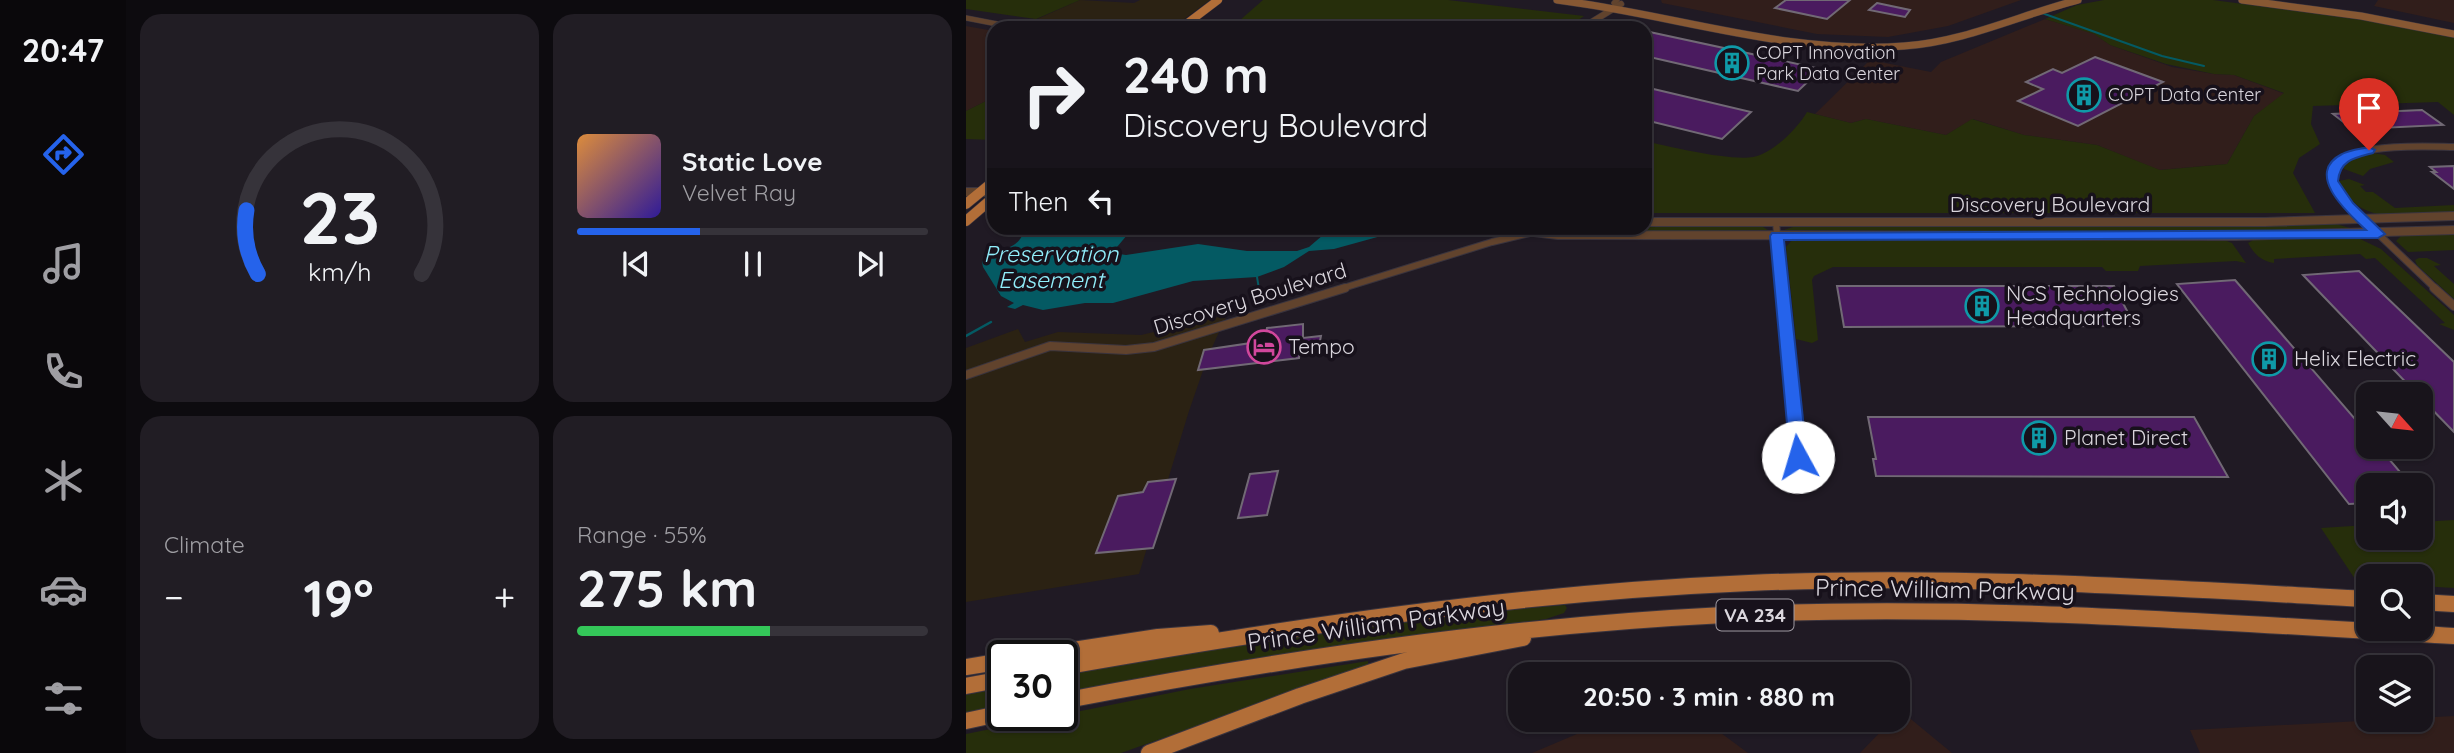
<!DOCTYPE html>
<html lang="en">
<head>
<meta charset="utf-8">
<style>
	body { margin:0; font-family:Quicksand,sans-serif; background:#211d24; color:#f1f3f6; height:100vh; display:flex; flex-direction:column; font-size:26px; white-space:nowrap }
	* { box-sizing:border-box; margin:0 }
	p { font-size:23px; color:#9f9ea3 }
	.icon { flex:none; width:38px; height:38px; fill:none; stroke:currentColor; stroke-width:2; stroke-linecap:round; stroke-linejoin:round }
	.map { position:relative; flex:1; overflow:hidden }
	.details { display:flex; flex-direction:column; gap:14px; padding:14px; background:#0d0b0f; width:840px }
	.details>* { flex:none }
	.banner { position:absolute; left:21px; top:21px; width:665px; height:214px; border-radius:21px; box-shadow:0 2px 5px #0004,0 0 0 2px #36333a; background:#18141b; color:#f1f3f6; overflow:hidden }
	.needle { width:46px; rotate:117deg }
	.tools { position:absolute; left:1390px; top:382px; display:grid; gap:14px }
	.tools a { display:grid; place-items:center; width:77px; height:77px; border-radius:14px; background:#18141b; box-shadow:0 2px 5px #0004,0 0 0 2px #36333a; font-size:35px }
	.speed { position:absolute; left:21px; top:640px; display:flex; gap:14px; font-size:35px; font-weight:700; text-align:center }
	.speed>* { display:grid; place-content:center; width:91px; height:91px; border-radius:50%; background:#18141b; box-shadow:0 2px 5px #0004,0 0 0 2px #36333a; line-height:1 }
	.speed .limit { border:4px solid #111; border-radius:10px; background:#fff; color:#111 }
	.pin { position:absolute; display:grid; place-items:center; width:60px; height:60px; color:#fff; margin:-72px -30px; border-radius:50% 50% 50% 0; rotate:-45deg; box-shadow:0 0 7px #0007 }
	.pin .icon { rotate:45deg }
	.me { position:absolute; width:77px; margin:-38px; rotate:354deg; stroke-linejoin:round; filter:drop-shadow(0 0 5px #0008) }
	.turn { display:flex; align-items:center; gap:24px; height:147px; padding:0 21px; font-size:32px }
	.turn .icon { width:91px; height:91px; stroke-width:2.5 }
	.turn b { display:block; font-size:49px; line-height:60px }
	.then { display:flex; align-items:center; height:66px; padding:0 21px; background:#0003; gap:14px; font-size:26px }
	.big { font-size:52px; font-weight:700; line-height:1.1 }
	.details .widget { flex:1; display:flex; flex-direction:column; justify-content:center; gap:10px; min-width:0; padding:0 24px; border-radius:21px; background:#211d24 }
	.details .dial { align-items:center; gap:0 }
	.dial svg { height:182px; overflow:visible; fill:none; stroke:#36333a; stroke-width:7; stroke-linecap:round; text-anchor:middle }
	.dial text { fill:#f1f3f6; stroke:none }
	.song { display:flex; align-items:center; gap:21px }
	.cover { width:84px; height:84px; border-radius:10px; background:linear-gradient(135deg,hsl(30 70% 55%),hsl(250 70% 35%)) }
	.played { height:7px; border-radius:4px; background:linear-gradient(90deg,#2563eb 35%,#36333a 35%) }
	.keys { display:flex; justify-content:space-around; direction:ltr }
	.heat { display:flex; justify-content:space-between; align-items:center; font-size:38px; direction:ltr }
	.charge { height:10px; border-radius:5px; background:linear-gradient(90deg,#34c759 55%,#36333a 0) }
	.details .tiles { flex:1; display:grid; gap:14px; grid-template-columns:repeat(2,1fr) }
	.trip { position:absolute; left:542px; top:662px; width:402px; height:70px; border-radius:21px; background:#18141b; box-shadow:0 2px 5px #0004,0 0 0 2px #36333a; font-weight:700; line-height:70px; text-align:center }
	main { display:flex; flex:1; min-height:0 }
	.tabs { display:flex; flex-direction:column; width:126px; justify-content:space-around; align-items:center; background:#0a080b; color:#9f9ea3 }
	.tabs .icon { width:49px; height:49px }
	.tabs .current { color:#2563eb }
	.tabs b { font-size:32px; color:#f1f3f6 }
	.map>svg:first-child { display:block }
</style>
</head>
<body>
<main>
<nav class="tabs">
<b>20:47</b>
<svg class="icon current" aria-label="directions" viewBox="0 0 24 24"><path d="M12 3l9 9-9 9-9-9zM9 14v-3h6M13 9l2 2-2 2"/></svg>
<svg class="icon" aria-label="music" viewBox="0 0 24 24"><path d="M9 18V5l10-2v13"/><circle cx="6" cy="18" r="3"/><circle cx="16" cy="16" r="3"/></svg>
<svg class="icon" aria-label="phone" viewBox="0 0 24 24"><path d="M5 4h4l2 5-3 2q2 4 5 5l2-3 5 2v4C11 20 4 13 5 4z"/></svg>
<svg class="icon" aria-label="climate" viewBox="0 0 24 24"><path d="M12 3v18M4 7l16 10M4 17L20 7"/></svg>
<svg class="icon" aria-label="car" viewBox="0 0 24 24"><path d="M5 17H2v-5l4-1 3-4h7l3 4 3 1v5h-3M9 17h6M6 11h13"/><circle cx="7" cy="17" r="2"/><circle cx="17" cy="17" r="2"/></svg>
<svg class="icon" aria-label="filters" viewBox="0 0 24 24"><path d="M4 7h16M4 17h16"/><circle cx="9" cy="7" r="2"/><circle cx="15" cy="17" r="2"/></svg>
</nav>
<section class="details">
<div class="tiles">
<div class="widget dial"><svg viewBox="0 0 100 80">
<path d="M14 69A42 42 0 1 1 86 69"/>
<path d="M14 69A42 42 0 0 1 9 41" stroke="#2563eb"/>
<text x="50" y="56" font-size="32" font-weight="700">23</text>
<text x="50" y="72" font-size="11">km/h</text>
</svg></div>
<div class="widget">
<div class="song"><i class="cover"></i><div><b>Static Love</b><p>Velvet Ray</p></div></div>
<div class="played"></div>
<div class="keys"><svg class="icon" aria-label="previous" viewBox="0 0 24 24"><path d="M18 5L8 12l10 7zM5 5v14"/></svg><svg class="icon" aria-label="pause" viewBox="0 0 24 24"><path d="M8 5v14M16 5v14"/></svg><svg class="icon" aria-label="next" viewBox="0 0 24 24"><path d="M6 5l10 7-10 7zM19 5v14"/></svg></div>
</div>
<div class="widget"><p>Climate</p>
<div class="heat"><a>−</a><b class="big">19°</b><a>+</a></div>
</div>
<div class="widget"><p>Range · 55%</p><b class="big">275 km</b><div class="charge"></div></div>
</div>
</section>
<div class="map">
<svg width="1488" height="753" viewBox="0 0 1488 753">
	<rect width="100%" height="100%" fill="#201a24"/>
	<path fill="#2b2213" d="M114 0 168 3 174 0H244L206 28H74L58 25Z
		M261 315 242 356 223 411 173 574 0 602V348L52 329 59 342 92 332 175 335Z"/>
	<path fill="#311e1b" d="M695 0H1055L982 26 922 37 851 34 696 3Z
		M1412 0H1488V23L1408 6Z
		M1079 19 1129 34 1144 45 1206 67 1248 74 1268 75 1319 94 1288 116 1261 164 1193 170 1131 145 1058 135 1007 119 980 135 900 119 885 123 849 114 904 60 965 72 975 62Z
		M0 26 28 31V97L0 111Z
		M935 711 986 753H894L927 719H933Z
		M1488 716V753H1234L1224 730Z
		M694 719H736L782 753H566L637 723Z"/>
	<path fill="#262e0b" d="M0 0H114L70 19 0 9Z
		M297 0H482L618 16 601 28H265Z
		M1138 0H1247L1405 21 1488 38V115L1472 102 1347 106 1345 124 1354 144 1333 158 1327 173 1349 213H679V141C704 147 764 161 787 157 806 154 832 128 841 112L885 123 900 119 980 135 1006 119 1058 135 1131 145 1194 170 1261 164 1288 116 1318 93 1268 75 1248 74 1200 64 1144 45 1128 34 1079 19 1111 5Z
		M28 97V140L0 139V111Z
		M1407 153 1419 155 1428 162 1404 169 1397 176 1378 169V166L1387 159Z
		M1383 179 1399 185 1394 186 1400 192H1407L1429 208 1488 205V212C1445 214 1394 230 1373 181Z
		M1370 224 1384 228 1259 233 818 230 827 227Z
		M794 225 802 230 595 233 585 229Z
		M1488 233V250L1442 252 1430 241 1435 236Z
		M1392 238 1415 249 1488 315V330L1473 324 1479 323 1409 258 1400 259 1394 254 1308 259V263C1295 261 1288 254 1282 243L1289 239Z
		M836 239 1258 240 1266 243 1280 263 1270 261 1174 266 1172 271H1140L1136 267H867L848 276 846 280 852 340 846 343 830 339 820 247 826 240Z
		M1453 258H1461L1475 265 1468 266 1488 284V299L1451 265 1449 260Z
		M1488 520V588L1454 586V576H1402V583L1391 582 1355 528 1402 525V537H1454V522Z
		M599 605 601 608 598 613 580 619 296 657 96 694V676C263 644 430 619 599 605Z
		M402 661V665L155 753H0V734L224 689Z
		M37 688V707L0 714V695Z"/>
	<path fill="#045a63" d="M58 228H167L151 247 153 254 160 255 232 244 281 251H331L343 247 357 235 383 228H444L368 249 343 251 318 267 291 277 227 281 147 303H119L77 310 57 305 49 309 41 307 48 303 35 296 17 267 16 262C29 248 56 251 58 228Z"/>
	<g fill="none" stroke-linecap="round" stroke-linejoin="round">
		<path stroke="#045a63" stroke-width="2" d="M1076 13 1196 56 1238 66
			M291 277 293 289"/>
		<path stroke="#045a63" stroke-width="2.5" d="M292 288 294 301
			M0 336 25 322"/>
	</g>
	<path fill="#4a1b5f" stroke="#716975" stroke-width="2" d="M820 0H884L861 19 809 8Z
		M911 3 944 10 939 17 903 10Z
		M679 31 855 69 832 91 679 56Z
		M1129 57 1197 82 1112 126 1052 101 1077 89 1060 82 1087 69 1096 73Z
		M679 87 785 112 756 139 679 120Z
		M1456 110 1477 125 1392 129 1384 127 1367 114Z
		M1488 166V189L1466 172H1470L1464 167Z
		M1393 271 1488 362V432L1454 397V394H1451L1337 275Z
		M1269 280 1402 434V446H1412L1445 485H1402V503L1383 504 1211 284Z
		M871 286H1148L1169 326 878 327Z
		M337 324V338L355 336 353 346 334 348 333 358 232 370 238 350 298 341 301 328Z
		M902 417H1228L1262 477 910 476 907 459H910Z
		M312 471 301 515 272 518 284 474Z
		M210 479 187 548 130 553 152 496 177 492 182 482Z"/>
	<g fill="none" stroke-linecap="round" stroke-linejoin="round">
		<defs>
			<path id="minor-far2" d="M648 3 651 0
				M0 18 52 28"/>
			<path id="minor-far1" d="M810 222 816 289
				M374 289 526 242 568 232
				M1470 289 1385 208C1378 200 1369 191 1367 181 1358 139 1465 147 1488 147"/>
			<path id="minor" d="M816 288 832 457 822 482
				M1468 288 1488 306
				M0 375 84 346 160 350 188 347 379 288"/>
			<path id="tertiary-far1" d="M616 28 655 4"/>
			<path id="tertiary" d="M0 192H28
				M679 222H1299L1488 216
				M569 228 568 232 592 235 1270 236 1488 230"/>
			<path id="secondary" d="M591 0C706 14 821 55 938 46 998 42 1054 15 1112 0
				M1276 0 1395 16 1488 34"/>
			<path id="trunk-far2" d="M215 28 252 0"/>
			<path id="trunk-far1" d="M0 204 28 181
				M0 221 28 197"/>
			<path id="trunk" d="M1454 602 1488 604
				M68 656 192 637 245 633
				M0 667 37 661
				M96 667C323 627 552 593 783 583 989 574 1196 588 1402 599
				M0 686 37 679
				M96 701C315 659 535 626 758 615 1001 603 1245 622 1488 636
				M0 721 37 713
				M183 753 334 696 438 661 557 638"/>
		</defs>
		<use href="#minor-far2" stroke="#3a343e" stroke-width="6"/>
		<use href="#minor-far1" stroke="#3a343e" stroke-width="8"/>
		<use href="#minor" stroke="#3a343e" stroke-width="10"/>
		<use href="#tertiary-far1" stroke="#3a343e" stroke-width="7"/>
		<use href="#tertiary" stroke="#3a343e" stroke-width="10"/>
		<use href="#secondary" stroke="#3a343e" stroke-width="8"/>
		<use href="#trunk-far2" stroke="#3a343e" stroke-width="9"/>
		<use href="#trunk-far1" stroke="#3a343e" stroke-width="11"/>
		<use href="#trunk" stroke="#3a343e" stroke-width="18"/>
		<use href="#minor-far2" stroke="#61432d" stroke-width="5"/>
		<use href="#minor-far1" stroke="#61432d" stroke-width="6"/>
		<use href="#minor" stroke="#61432d" stroke-width="8"/>
		<use href="#tertiary-far1" stroke="#61432d" stroke-width="6"/>
		<use href="#tertiary" stroke="#61432d" stroke-width="8"/>
		<use href="#secondary" stroke="#875833" stroke-width="7"/>
		<use href="#trunk-far2" stroke="#b26e38" stroke-width="8"/>
		<use href="#trunk-far1" stroke="#b26e38" stroke-width="10"/>
		<use href="#trunk" stroke="#b26e38" stroke-width="16"/>
	</g>
	<path fill="#2563eb" stroke="#184099" stroke-width="2" d="M1403 147 1409 150 1407 153C1388 158 1374 160 1372 181L1387 203 1419 234 1412 238 818 240 841 457 838 461H826L824 457 804 236 806 233 1400 230C1383 214 1337 174 1376 154 1383 150 1394 149 1403 147Z"/>
	<defs>
		<symbol id="building-ring" viewBox="-11 -11 22 22"><circle r="9.5" fill="#17111b" stroke="#0f9aa8" stroke-width="1.5"/><path d="M-4-6H4V6H1V3H-1V6H-4ZM-2.5-4.3h1.7v1.8h-1.7ZM.8-4.3h1.7v1.8H.8ZM-2.5-1h1.7V.8h-1.7ZM.8-1h1.7V.8H.8Z" fill="#0f9aa8"/></symbol>
		<symbol id="hotel-ring" viewBox="-11 -11 22 22"><circle r="9.5" fill="#17111b" stroke="#d1479c" stroke-width="1.5"/><path d="M-6-4.5h1.5V1H6V5H4.5V3h-9V5H-6ZM-4 0a1.8 1.8 0 1 1 3.6 0ZM.5 0V-2.5h3Q6-2.5 6 0Z" fill="#d1479c"/></symbol>
	</defs>
	<g fill-rule="evenodd">
		<use href="#building-ring" x="747" y="44" width="38" height="38"/>
		<use href="#building-ring" x="1099" y="76" width="38" height="38"/>
		<use href="#building-ring" x="997" y="287" width="38" height="38"/>
		<use href="#hotel-ring" x="279" y="328" width="38" height="38"/>
		<use href="#building-ring" x="1284" y="340" width="38" height="38"/>
		<use href="#building-ring" x="1054" y="419" width="38" height="38"/>
	</g>
	<g text-anchor="middle" stroke-width="7" stroke-linejoin="round" paint-order="stroke">
		<g font-size="18" fill="#dad6dd" stroke="#17111b" text-anchor="start">
			<text x="790" y="59">COPT Innovation<tspan x="790" dy="21">Park Data Center</tspan></text>
			<text x="1142" y="101">COPT Data Center</text>
		</g>
		<rect fill="#17111b" stroke="#a09ba3" stroke-width="2" x="750.5" y="599.5" width="77" height="31" rx="5"/>
		<g font-size="19" font-weight="bold" fill="#dad6dd">
			<text x="789" y="622">VA 234</text>
		</g>
		<g font-size="21" fill="#dad6dd" stroke="#17111b">
			<text x="1084" y="212">Discovery Boulevard</text>
			<text transform="translate(284 299) rotate(-17)" y="7">Discovery Boulevard</text>
		</g>
		<g font-size="21" fill="#dad6dd" stroke="#17111b" text-anchor="start">
			<text x="1040" y="301">NCS Technologies<tspan x="1040" dy="24">Headquarters</tspan></text>
			<text x="322" y="354">Tempo</text>
			<text x="1328" y="366">Helix Electric</text>
			<text x="1098" y="445">Planet Direct</text>
		</g>
		<g font-size="23" font-style="italic" fill="#91eefb" stroke="#17111b">
			<text x="85" y="262">Preservation<tspan x="85" dy="26">Easement</tspan></text>
		</g>
		<g font-size="24" fill="#dad6dd" stroke="#17111b">
			<text transform="translate(979 590) rotate(1)" y="8">Prince William Parkway</text>
			<text transform="translate(410 625) rotate(-8)" y="8">Prince William Parkway</text>
		</g>
	</g>
</svg>
<div class="tools">
<a><svg class="needle" viewBox="-14 -14 28 28"><path d="M0-13l5 13h-10z" fill="#e53935"/><path d="M0 13l5-13h-10z" fill="#9f9ea3"/></svg></a>
<a><svg class="icon" aria-label="sound" viewBox="0 0 24 24"><path d="M4 9h4l5-4v14l-5-4H4zM17 9q2 3 0 6"/></svg></a>
<a><svg class="icon" aria-label="search" viewBox="0 0 24 24"><circle cx="10" cy="10" r="6"/><path d="M15 15l6 6"/></svg></a>
<a><svg class="icon" aria-label="layers" viewBox="0 0 24 24"><path d="M12 4l9 5-9 5-9-5zM3 14l9 5 9-5"/></svg></a>
</div>
<div class="speed"><div class="limit">30</div></div>
<div class="pin" style="left:1403px;top:150px;background:#d93025"><svg class="icon" aria-label="arrive" viewBox="0 0 24 24"><path d="M6 21V4h12l-3 4 3 4H6"/></svg></div>
<svg class="me" style="left:832px;top:457px" viewBox="-20 -20 40 40"><circle r="19" fill="#fff"/><path d="M0-13L10 11 0 6-10 11z" fill="#2563eb"/></svg>
<div class="trip">20:50 · 3 min · 880 m</div>
<div class="banner">
<div class="turn"><svg class="icon" aria-label="right" viewBox="0 0 24 24"><path d="M7 20v-9h11M14 6l5 5-5 5"/></svg><div><b>240 m</b>Discovery Boulevard</div></div>
<div class="then">Then<svg class="icon" aria-label="left" viewBox="0 0 24 24"><path d="M17 20v-9H6M10 6l-5 5 5 5"/></svg></div>
</div>
</div>
</main>
</body>
</html>
